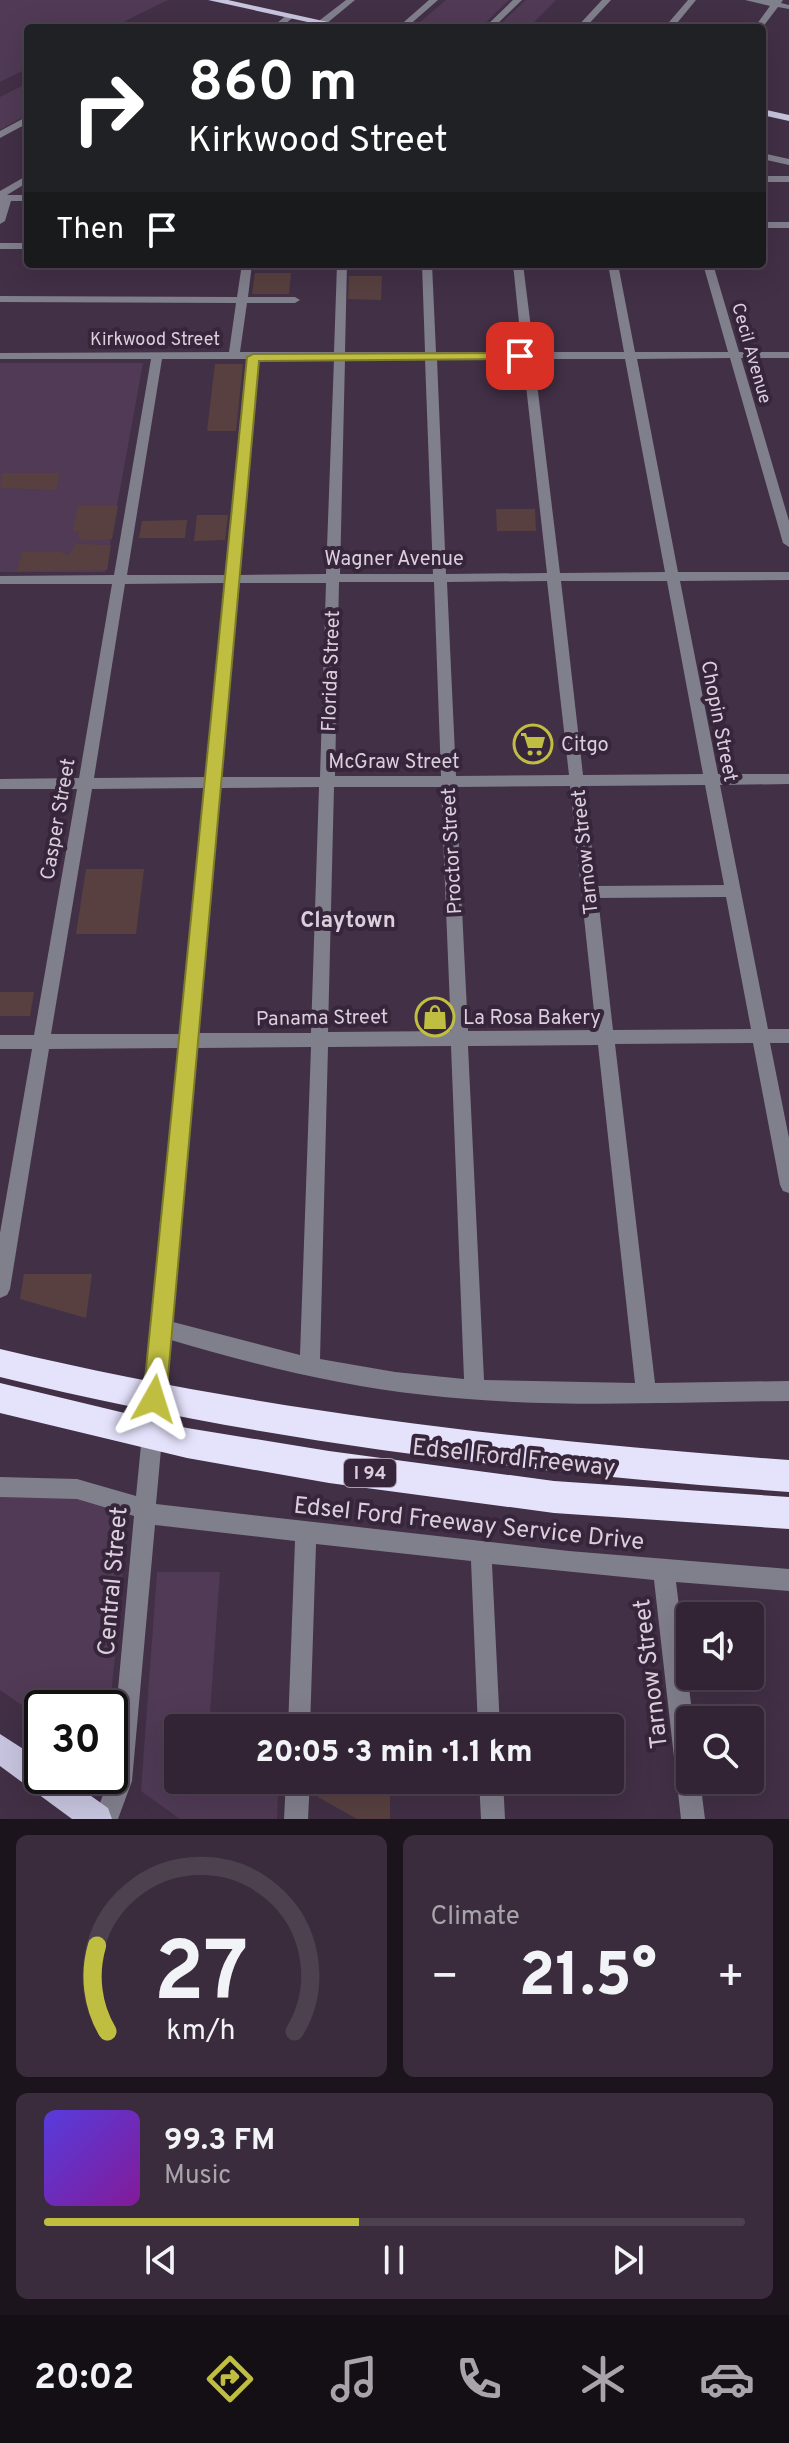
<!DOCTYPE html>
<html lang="en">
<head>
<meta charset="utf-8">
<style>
	body { margin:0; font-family:Overpass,sans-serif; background:#3a2c3c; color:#f1f3f6; height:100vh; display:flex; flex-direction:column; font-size:30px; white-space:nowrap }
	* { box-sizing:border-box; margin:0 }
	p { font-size:26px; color:#a8a4ac }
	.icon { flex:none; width:44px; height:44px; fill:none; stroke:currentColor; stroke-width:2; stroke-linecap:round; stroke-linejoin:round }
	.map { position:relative; height:1819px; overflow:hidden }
	.drawer { display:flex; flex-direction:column; gap:16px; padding:16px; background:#1c141d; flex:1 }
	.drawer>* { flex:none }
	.guide { position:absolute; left:24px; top:24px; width:742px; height:244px; border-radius:8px; box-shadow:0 8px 32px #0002,0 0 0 2px #4d414f; background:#202124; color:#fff; overflow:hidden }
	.controls { position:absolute; left:676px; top:1602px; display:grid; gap:16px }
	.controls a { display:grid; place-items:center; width:88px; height:88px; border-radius:8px; background:#322434; box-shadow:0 8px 32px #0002,0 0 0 2px #4d414f; font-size:40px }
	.speed { position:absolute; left:24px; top:1690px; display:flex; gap:16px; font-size:40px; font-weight:700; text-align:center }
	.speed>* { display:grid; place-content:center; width:104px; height:104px; border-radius:50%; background:#322434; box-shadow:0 8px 32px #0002,0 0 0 2px #4d414f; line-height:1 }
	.speed .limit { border:4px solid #111; border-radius:12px; background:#fff; color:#111 }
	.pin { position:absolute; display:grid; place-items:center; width:68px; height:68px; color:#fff; margin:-34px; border-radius:16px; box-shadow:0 4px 12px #0006 }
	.me { position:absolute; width:88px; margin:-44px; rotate:6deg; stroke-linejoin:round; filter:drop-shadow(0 0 6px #0008) }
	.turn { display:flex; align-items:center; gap:28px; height:168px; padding:0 32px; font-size:36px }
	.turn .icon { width:104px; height:104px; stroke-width:2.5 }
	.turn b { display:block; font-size:56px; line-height:68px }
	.then { display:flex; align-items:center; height:76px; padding:0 32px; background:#0003; gap:16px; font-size:30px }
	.big { font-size:60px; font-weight:800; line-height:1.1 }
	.drawer .tile { flex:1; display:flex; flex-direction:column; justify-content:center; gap:12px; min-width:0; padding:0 28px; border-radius:12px; background:#3a2c3c }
	.drawer .dial { align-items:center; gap:0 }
	.dial svg { height:208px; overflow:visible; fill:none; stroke:#4d414f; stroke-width:7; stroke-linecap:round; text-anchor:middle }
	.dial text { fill:#f1f3f6; stroke:none }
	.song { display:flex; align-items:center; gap:24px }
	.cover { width:96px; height:96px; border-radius:12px; background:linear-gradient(135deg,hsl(250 70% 55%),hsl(290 70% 35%)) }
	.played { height:8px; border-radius:4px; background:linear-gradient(90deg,#c0be41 45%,#4d414f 45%) }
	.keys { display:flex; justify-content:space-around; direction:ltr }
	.heat { display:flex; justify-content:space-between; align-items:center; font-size:44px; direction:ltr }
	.drawer .tiles { flex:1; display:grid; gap:16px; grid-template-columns:1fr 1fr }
	.tile:last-child { grid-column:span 2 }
	.trip { position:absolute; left:164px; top:1714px; width:460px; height:80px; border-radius:8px; background:#322434; box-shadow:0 8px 32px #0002,0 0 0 2px #4d414f; font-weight:800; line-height:80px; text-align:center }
	.menu { display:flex; height:128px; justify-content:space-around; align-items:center; background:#140e15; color:#a8a4ac }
	.menu .icon { width:56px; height:56px }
	.menu .current { color:#c0be41 }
	.menu b { font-size:36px; color:#f1f3f6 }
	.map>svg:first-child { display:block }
</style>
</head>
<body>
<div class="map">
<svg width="789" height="1819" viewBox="0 0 789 1819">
	<rect width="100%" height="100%" fill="#423046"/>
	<path fill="#503a55" d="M0 0H168L111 28H28V68L0 82Z
		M446 0H509L480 28H413Z
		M526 0H556L528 28H496Z
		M28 83V114L0 130V97Z
		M0 363H143L105 572H0Z
		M71 1492 128 1514 110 1708H42V1719L0 1690V1495Z
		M157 1572H220L209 1728H178V1780H255L278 1793 277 1819H180L141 1791Z"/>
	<path fill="#584040" d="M255 273H291L289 294H252Z
		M349 276H382L381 300 348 299Z
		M215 364H243L236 431H207Z
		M2 473H60L56 490 0 488Z
		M78 506H118L112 539 82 541 78 537 79 531H73Z
		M496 509H535L536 531H497Z
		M197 515H228L225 540 194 541Z
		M187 520 185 538H139L142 521Z
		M76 544 111 545 107 570 17 571 22 552H61L68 556Z
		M86 869H144L136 934H76Z
		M0 992H34L30 1016H0Z
		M24 1274H92L86 1318 20 1299Z
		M318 1780H390V1819H357L318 1797Z"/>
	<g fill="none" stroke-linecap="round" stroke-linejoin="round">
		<path fill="#807f8c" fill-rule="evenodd" d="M346 0H355L326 24H320V20Z
			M429 0H438L406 28H397Z
			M513 0H522L493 28H484Z
			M602 0H611L585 28H576Z
			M688 0H696L673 28H664Z
			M745 0H783L781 3 789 5V9L778 7 762 28H754L770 6Z
			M288 14 295 16 280 28H271Z
			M28 116V123L0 138V131Z
			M762 153 789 159V165L762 159Z
			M28 175V182L7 195H28V201H11L5 221 0 224V191Z
			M762 176H789V182H762Z
			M762 222H789V228H762Z
			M0 243H28V249H0Z
			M242 264H252L248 297H295L300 300 295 303H247L240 352H334L337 264H347L345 352H425L422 264H432L436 352H522L513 264H523L534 352H624L608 264H618L635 352H728L703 264H713L739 352H789V358H741L789 521V547L783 543 730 358 637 359 678 572H789V580L680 581 718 774H789V784L720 785 768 1029H789V1043H770L789 1138V1193L783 1191 780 1185 753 1043 615 1044 655 1383 789 1381V1401C668 1402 546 1409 425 1395 339 1386 255 1365 171 1340L156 1504 569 1551 789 1569V1591L676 1582 693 1720H690V1780H700L705 1819H681L654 1580 492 1564 500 1728H478L471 1561 316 1544 310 1728H288L295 1541 155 1525 132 1781 118 1819H94L110 1776 134 1516 77 1499 0 1497V1477L77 1479 136 1496 180 1048 49 1049 10 1289 7 1295 0 1298V1233L32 1049H0V1035H34L77 789H0V779L79 778 112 584H0V576L114 575 151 359H0V353L229 352 236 303 0 302V296L237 297ZM162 359H247L226 575H127ZM258 359H334L326 574 239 575ZM345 359H425L433 574H340ZM437 359H523L547 573 446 574ZM534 359H625L665 572 560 573ZM547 581 569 775 456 776 447 582ZM561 581H667L703 774 583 775ZM339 582H434L441 776H335ZM225 583 206 777 94 778 125 584ZM238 583H326L320 777H221ZM705 785 724 885 596 886 585 786ZM570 786 596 1030 468 1031 456 787ZM319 787 311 1033H198L220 788ZM334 787H441L451 1031 328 1032ZM205 788 181 1034H51L92 789ZM726 897 751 1029 613 1030 598 898ZM598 1045 635 1383 484 1380 468 1046ZM451 1046 464 1379 395 1372 320 1359 328 1047ZM311 1047 300 1355 173 1322 197 1048Z
			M286 1780H310L308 1819H284Z
			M479 1780H503L505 1819H481Z"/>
		<path fill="#c8c5e0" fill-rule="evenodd" d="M208 0H228L355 28H335Z
			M762 109 789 115V121L762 115Z
			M0 1734 42 1761V1776H63L108 1808 112 1819H72L0 1766Z"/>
		<path fill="#e5e2fc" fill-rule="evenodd" d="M0 1349C261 1411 521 1441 789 1460V1492C520 1472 263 1442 0 1377Z
			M0 1383 187 1428 329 1451 554 1481 789 1497V1529L554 1513 329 1483 187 1458 0 1413Z"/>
	</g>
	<path fill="#c0be41" stroke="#7d7c2a" stroke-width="2" d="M520 353 527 356 525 359 259 361 166 1399 163 1407 154 1411 146 1407 143 1399 247 357 253 354Z"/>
	<defs>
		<symbol id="supermarket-ring" viewBox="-11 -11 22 22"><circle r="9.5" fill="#37263b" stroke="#c0be41" stroke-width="1.5"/><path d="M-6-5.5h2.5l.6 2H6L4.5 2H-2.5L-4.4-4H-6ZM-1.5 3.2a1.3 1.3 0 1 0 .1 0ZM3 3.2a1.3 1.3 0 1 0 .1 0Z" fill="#c0be41"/></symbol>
		<symbol id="shop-ring" viewBox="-11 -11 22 22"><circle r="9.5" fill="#37263b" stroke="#c0be41" stroke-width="1.5"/><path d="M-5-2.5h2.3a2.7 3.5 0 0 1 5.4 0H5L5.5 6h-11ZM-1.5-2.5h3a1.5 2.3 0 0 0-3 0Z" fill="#c0be41"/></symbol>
	</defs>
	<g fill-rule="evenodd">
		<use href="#supermarket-ring" x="511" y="722" width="44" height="44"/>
		<use href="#shop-ring" x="413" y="995" width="44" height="44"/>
	</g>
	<g text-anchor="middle" stroke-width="8" stroke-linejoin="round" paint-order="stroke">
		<g font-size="18" fill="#dbcfdd" stroke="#37263b">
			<text x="155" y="345">Kirkwood Street</text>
			<text transform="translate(752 353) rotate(74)" y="6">Cecil Avenue</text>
		</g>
		<rect fill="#37263b" stroke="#aa9cac" stroke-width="2" x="344" y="1459" width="52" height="28" rx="6"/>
		<g font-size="18" font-weight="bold" fill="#dbcfdd">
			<text x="370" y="1479">I 94</text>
		</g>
		<g font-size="20" fill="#dbcfdd" stroke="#37263b">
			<text x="394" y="565">Wagner Avenue</text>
			<text transform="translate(330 671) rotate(-88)" y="7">Florida Street</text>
			<text transform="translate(720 721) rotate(79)" y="7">Chopin Street</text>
			<text x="394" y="768">McGraw Street</text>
			<text transform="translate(57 819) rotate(-80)" y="7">Casper Street</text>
			<text transform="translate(451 851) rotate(-93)" y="7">Proctor Street</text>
			<text transform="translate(584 852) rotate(-96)" y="7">Tarnow Street</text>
			<text transform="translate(322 1017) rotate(-1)" y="7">Panama Street</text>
		</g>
		<g font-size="20" fill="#dbcfdd" stroke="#37263b" text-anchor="start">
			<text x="561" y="751">Citgo</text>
			<text x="463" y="1024">La Rosa Bakery</text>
		</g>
		<g font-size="22" font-weight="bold" fill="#dbcfdd" stroke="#37263b">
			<text x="348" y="927">Claytown</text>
		</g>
		<g font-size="24" fill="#dbcfdd" stroke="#37263b">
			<text transform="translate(514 1457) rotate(6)" y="8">Edsel Ford Freeway</text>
			<text transform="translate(469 1523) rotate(6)" y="8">Edsel Ford Freeway Service Drive</text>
			<text transform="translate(112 1581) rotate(-85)" y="8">Central Street</text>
			<text transform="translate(650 1674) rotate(-97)" y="8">Tarnow Street</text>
		</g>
	</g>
</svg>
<div class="controls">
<a><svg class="icon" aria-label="sound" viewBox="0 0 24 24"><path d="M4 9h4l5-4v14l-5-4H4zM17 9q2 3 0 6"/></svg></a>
<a><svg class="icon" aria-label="search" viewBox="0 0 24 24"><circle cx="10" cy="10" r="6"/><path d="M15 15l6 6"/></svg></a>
</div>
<div class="speed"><div class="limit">30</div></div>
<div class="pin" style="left:520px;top:356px;background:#d93025"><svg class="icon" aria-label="arrive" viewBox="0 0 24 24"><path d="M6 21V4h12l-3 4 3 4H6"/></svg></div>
<svg class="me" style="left:154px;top:1399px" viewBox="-20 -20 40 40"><path d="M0-17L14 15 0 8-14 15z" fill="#c0be41" stroke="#fff" stroke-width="4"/></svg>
<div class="trip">20:05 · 3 min · 1.1 km</div>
<div class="guide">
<div class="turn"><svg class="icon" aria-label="right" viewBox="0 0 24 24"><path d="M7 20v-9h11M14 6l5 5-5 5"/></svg><div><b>860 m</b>Kirkwood Street</div></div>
<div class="then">Then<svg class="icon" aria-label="arrive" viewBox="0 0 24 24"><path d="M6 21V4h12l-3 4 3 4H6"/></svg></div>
</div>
</div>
<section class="drawer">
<div class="tiles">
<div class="tile dial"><svg viewBox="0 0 100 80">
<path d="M14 69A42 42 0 1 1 86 69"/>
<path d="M14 69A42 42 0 0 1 10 36" stroke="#c0be41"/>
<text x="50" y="56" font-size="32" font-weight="700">27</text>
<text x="50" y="72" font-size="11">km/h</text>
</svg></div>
<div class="tile"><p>Climate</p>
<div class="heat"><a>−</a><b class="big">21.5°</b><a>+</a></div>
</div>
<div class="tile">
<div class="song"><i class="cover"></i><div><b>99.3 FM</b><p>Music</p></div></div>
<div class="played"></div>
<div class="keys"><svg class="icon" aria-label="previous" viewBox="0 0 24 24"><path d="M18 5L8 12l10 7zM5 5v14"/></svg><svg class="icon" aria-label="pause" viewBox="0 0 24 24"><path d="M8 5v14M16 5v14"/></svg><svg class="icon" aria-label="next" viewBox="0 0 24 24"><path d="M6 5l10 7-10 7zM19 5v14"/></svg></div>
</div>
</div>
</section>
<nav class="menu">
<b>20:02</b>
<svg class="icon current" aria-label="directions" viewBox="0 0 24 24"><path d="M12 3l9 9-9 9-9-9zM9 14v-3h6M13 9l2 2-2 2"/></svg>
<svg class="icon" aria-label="music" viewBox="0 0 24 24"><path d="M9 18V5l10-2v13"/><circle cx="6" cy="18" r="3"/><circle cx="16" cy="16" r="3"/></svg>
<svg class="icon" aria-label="phone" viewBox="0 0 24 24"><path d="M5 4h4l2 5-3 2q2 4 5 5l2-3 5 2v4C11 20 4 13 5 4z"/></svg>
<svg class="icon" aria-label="climate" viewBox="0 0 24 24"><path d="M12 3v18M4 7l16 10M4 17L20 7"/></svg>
<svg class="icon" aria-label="car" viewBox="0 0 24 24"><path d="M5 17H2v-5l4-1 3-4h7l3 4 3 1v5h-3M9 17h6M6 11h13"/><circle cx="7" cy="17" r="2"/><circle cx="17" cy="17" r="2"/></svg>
</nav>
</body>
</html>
